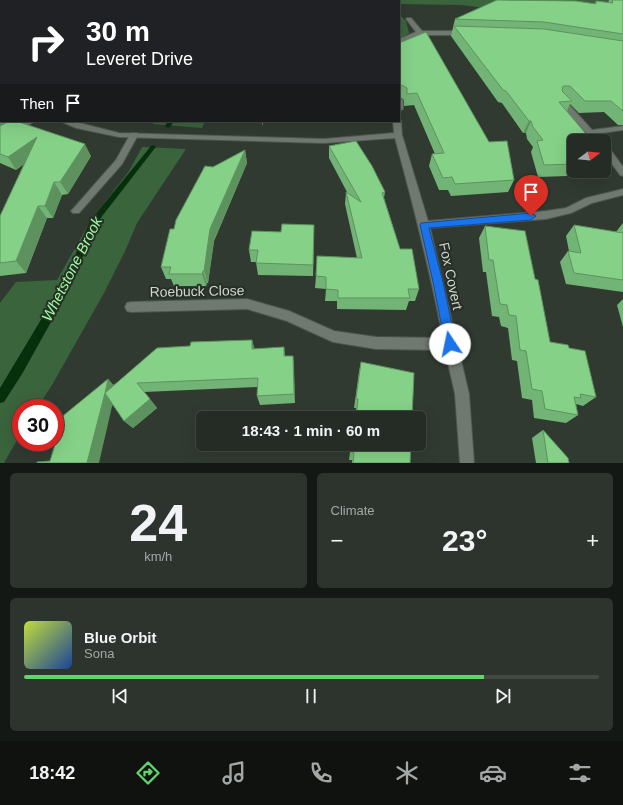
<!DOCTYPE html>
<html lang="en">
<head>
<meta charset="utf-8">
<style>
	body { margin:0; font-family:Helvetica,sans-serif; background:#2d342d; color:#f1f3f6; height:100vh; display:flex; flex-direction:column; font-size:15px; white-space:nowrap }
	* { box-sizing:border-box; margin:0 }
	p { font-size:13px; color:#a3a7a7 }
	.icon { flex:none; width:22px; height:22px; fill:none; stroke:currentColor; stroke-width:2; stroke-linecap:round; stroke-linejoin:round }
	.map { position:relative; height:463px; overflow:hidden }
	.details { display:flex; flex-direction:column; gap:10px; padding:10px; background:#141814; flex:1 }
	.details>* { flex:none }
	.banner { position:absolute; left:0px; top:0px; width:400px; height:122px; box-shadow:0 4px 16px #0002,0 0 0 1px #424842; background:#202124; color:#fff; overflow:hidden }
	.needle { width:26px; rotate:74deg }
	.controls { position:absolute; left:567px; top:134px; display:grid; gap:8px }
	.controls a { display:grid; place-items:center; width:44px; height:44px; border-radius:6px; background:#252c25; box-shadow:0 4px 16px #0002,0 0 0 1px #424842; font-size:20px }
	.speed { position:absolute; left:12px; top:399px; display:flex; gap:8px; font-size:20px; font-weight:700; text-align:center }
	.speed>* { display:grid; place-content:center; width:52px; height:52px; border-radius:50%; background:#252c25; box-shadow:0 4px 16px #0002,0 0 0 1px #424842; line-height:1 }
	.speed .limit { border:6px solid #d22; background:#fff; color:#111 }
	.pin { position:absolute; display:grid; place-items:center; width:34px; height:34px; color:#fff; margin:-41px -17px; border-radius:50% 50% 50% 0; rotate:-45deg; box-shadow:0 0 4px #0007 }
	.pin .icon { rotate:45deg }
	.me { position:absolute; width:44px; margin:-22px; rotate:349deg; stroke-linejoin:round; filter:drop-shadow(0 0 3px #0008) }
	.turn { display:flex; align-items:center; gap:14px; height:84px; padding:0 20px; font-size:18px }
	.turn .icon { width:52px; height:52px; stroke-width:2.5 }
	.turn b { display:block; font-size:28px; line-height:34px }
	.then { display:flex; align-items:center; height:38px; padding:0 20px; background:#0003; gap:8px; font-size:15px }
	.big { font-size:30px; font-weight:600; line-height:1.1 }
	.details .widget { flex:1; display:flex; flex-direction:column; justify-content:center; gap:6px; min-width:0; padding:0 14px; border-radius:6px; background:#2d342d }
	.details .dial { align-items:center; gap:0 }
	.dial b { font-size:52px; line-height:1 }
	.song { display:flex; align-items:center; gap:12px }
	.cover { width:48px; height:48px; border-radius:6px; background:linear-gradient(135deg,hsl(70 70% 55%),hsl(220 70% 35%)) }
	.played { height:4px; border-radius:2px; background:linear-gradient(90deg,#60d56b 80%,#424842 80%) }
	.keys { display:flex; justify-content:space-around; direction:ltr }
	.heat { display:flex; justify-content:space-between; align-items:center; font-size:22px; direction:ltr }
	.details .tiles { flex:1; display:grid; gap:10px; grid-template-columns:1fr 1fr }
	.widget:last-child { grid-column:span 2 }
	.trip { position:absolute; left:196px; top:411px; width:230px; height:40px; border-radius:6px; background:#252c25; box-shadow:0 4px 16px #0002,0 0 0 1px #424842; font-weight:600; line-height:40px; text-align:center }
	.dock { display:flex; height:64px; justify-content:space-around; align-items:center; background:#0f120f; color:#a3a7a7 }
	.dock .icon { width:28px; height:28px }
	.dock .current { color:#60d56b }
	.dock b { font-size:18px; color:#f1f3f6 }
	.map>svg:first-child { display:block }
</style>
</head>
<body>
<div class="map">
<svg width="623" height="463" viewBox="0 0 623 463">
	<rect width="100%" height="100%" fill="#313a31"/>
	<path fill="#3a643c" d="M299 0H623V7L559 9 478 7 461 5 399 4V1H298Z
		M399 11 400 15 406 21 409 33 399 40Z
		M155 121H205L202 128 153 124Z
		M142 147 186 149 137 223 126 249 104 293 52 385 37 408H21V433L4 463H0V303L16 282 57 280 91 220 129 171Z"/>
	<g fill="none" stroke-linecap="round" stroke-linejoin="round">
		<path fill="#062f0c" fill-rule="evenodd" d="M168 121H174L170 127 168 128 165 126Z
			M153 145 156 147 155 148 96 224 70 288 22 374 4 402 0 403V388L63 283 90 221 151 146Z"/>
		<defs>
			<path id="service" d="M122 0H129L121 1Z
				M0 39H1V43H0Z
				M399 98 403 100V109L399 111Z
				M131 133H137L138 135 122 164 79 213H73L71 211 73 209 116 160Z"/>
			<path id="minor" d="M407 18H411L422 31H464L467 33 464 35H421L399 43V39L416 32 406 19Z
				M0 81H1V86H0Z
				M558 99H564L592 130 623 126V130L596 134 602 141H594L558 103Z
				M399 119 401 121 402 135 428 221 546 211 566 208 586 198 623 189V195L592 203 571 213 546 219 430 228 469 394 474 463H460L455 394 445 350 376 349 333 342 287 321 247 309 131 312 127 311 125 307 127 303 131 302 247 299 289 311 334 331 376 337 443 338C430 270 413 204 395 138L324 143 119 137 76 128 60 121H72L119 133 324 139 394 133 393 121H399Z
				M26 121H35L0 142V137Z
				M604 144 607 145 623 167V176L620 175 604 153Z"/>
			<path id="tertiary" d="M165 0H172L164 1Z
				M0 74H1L0 79Z"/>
		</defs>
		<use href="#service" stroke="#4f5750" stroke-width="2"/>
		<use href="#minor" stroke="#4f5750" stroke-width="2"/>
		<use href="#tertiary" stroke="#4f5750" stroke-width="2"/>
		<use href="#service" fill="#6f796f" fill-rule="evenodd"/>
		<use href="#minor" fill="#6f796f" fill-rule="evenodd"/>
		<use href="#tertiary" fill="#6f796f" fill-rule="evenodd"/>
	</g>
	<path fill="#72b475" d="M609 0H623V125H618L604 112 579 113 570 104 567 111 574 141V171H584L574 172 573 174H568L567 176 538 177 531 152 533 147 527 139 526 133H523L502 103 498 102 451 36 455 19 595 3 596 1 608 3Z
		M399 43 489 142 514 180 508 192 451 196 448 190H439L429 166 432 154H435L414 105 404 106V100L400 97 399 98Z
		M0 116 6 123 91 156 68 194 62 195 53 218H47L26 273 0 276V216L24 164 16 170 0 163Z
		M329 146 385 192 384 198 400 249 419 289 415 301H409L406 310 337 309V301H325L326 289 315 288 316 276 357 258 345 204 346 192H347L329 158Z
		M245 150 247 163 214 241 208 283H207L206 286H174L171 279H166L161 267 174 229 213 167Z
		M623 223V292L566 284 560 262 568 251H569L566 236 574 225 616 232Z
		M485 226 535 279 550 342 569 348 596 397 583 406 576 404 578 415 566 423 534 418 532 400 522 398 517 361 512 360 508 328 501 326 499 317 492 316 486 272H483L479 238Z
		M281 232 314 238 313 276 258 275 256 262H251L249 250Z
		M623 299V327L617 305Z
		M252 340 254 349 284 347 285 356H293L295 403 260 405 257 396 258 387 144 392 157 408 133 428 124 421 113 405 50 461 108 379 113 385 190 346Z
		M361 362 412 418H355L356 408H354L359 372Z
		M543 430 569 463H536L532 438Z
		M351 444H411L410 463H352V460H349Z"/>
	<path fill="#5d925f" d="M402 85 400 97H399L400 86Z
		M0 118H1V121H5L10 129 0 135Z
		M262 121H264L262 126Z
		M529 121H531L526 133H523Z
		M37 137 44 149 16 170 8 157Z
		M85 144 91 156 68 194 60 182Z
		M245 150 247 163 214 241 208 283 204 271 210 229Z
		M54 182 62 195 53 218 45 206Z
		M38 206 47 218 26 273 16 261Z
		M203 271 207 283 206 286 202 274Z
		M252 340 255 350 252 349Z
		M293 356 294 365 295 403 294 394Z
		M108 379 117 389 105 393Z
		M105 393 113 402 99 463H87Z
		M150 399 157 408 133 428 124 421Z"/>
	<path fill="#85d188" stroke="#5d925f" d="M497 0 576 1 596 4V1L613 3 612 0H623V34L544 22 455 19Z
		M454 26 544 29 623 41V111L611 101H585L570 86H563L562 91 572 101 559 102 592 141H574V162H573L574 164 544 165 537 141 543 140 533 127 531 121H529L506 91 503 90Z
		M426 32 489 142 507 141 514 180 455 184 452 177 443 178 432 154 444 153 417 93 407 94V88L402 85 400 86V95H399V43Z
		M10 121H16L85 144 60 182H54L45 206H38L16 261 0 263V216L37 137 8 157 0 154V126Z
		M356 141 372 166 385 192 382 193 400 249H412L419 289H408L410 298H338V290L326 289V277L316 276 317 256 362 258 346 192 361 202 329 146Z
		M245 150 210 229 204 271H203L202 274H169L171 267H161L170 229H174L176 220 205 166 213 167Z
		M282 224 314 225 313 265 256 263 258 250H249L252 231 281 232Z
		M574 225 623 233V280L574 273 568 251 581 253Z
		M485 226 525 231 535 279 538 280 550 342 568 345 569 348 585 351 596 397 580 394 581 398 574 397 578 415 545 409 542 391 532 389 526 351 520 350 516 316 509 315 507 305 500 304 493 260H489Z
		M252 340V349L284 347V356H293L294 394 257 396 258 378 137 383 150 399 124 421 105 393 87 463H37V462L50 461 64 415 108 379 105 393 157 348 190 346 191 342Z
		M361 362 414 373 412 418H356L358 399H356Z
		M543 430 568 458 569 463H548Z
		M352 444H411L410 463H353L354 453 351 452Z"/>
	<path fill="#1a73e8" stroke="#114b97" d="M531 213 536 216 531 220 429 228 443 282 456 344 454 348 450 350 446 348 433 282 420 225 421 223Z"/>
	<g text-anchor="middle" stroke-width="4" stroke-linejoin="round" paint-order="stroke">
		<g font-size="14" fill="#d0d6d0" stroke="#272f27">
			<text transform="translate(451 276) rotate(78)" y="5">Fox Covert</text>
			<text transform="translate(197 291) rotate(-1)" y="5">Roebuck Close</text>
		</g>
		<g font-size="15" font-style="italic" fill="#9bfea1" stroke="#272f27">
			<text transform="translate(72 269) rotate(-63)" y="5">Whetstone Brook</text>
		</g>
	</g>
</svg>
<div class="controls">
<a><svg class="needle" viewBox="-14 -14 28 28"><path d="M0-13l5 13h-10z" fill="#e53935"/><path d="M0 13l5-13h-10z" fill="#a3a7a7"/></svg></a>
</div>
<div class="speed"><div class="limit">30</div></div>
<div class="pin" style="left:531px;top:216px;background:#d93025"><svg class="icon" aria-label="arrive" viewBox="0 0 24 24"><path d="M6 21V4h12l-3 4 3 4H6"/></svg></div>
<svg class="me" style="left:450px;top:344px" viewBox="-20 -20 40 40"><circle r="19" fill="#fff"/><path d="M0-13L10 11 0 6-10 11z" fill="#1a73e8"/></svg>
<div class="trip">18:43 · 1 min · 60 m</div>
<div class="banner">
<div class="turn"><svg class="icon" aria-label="right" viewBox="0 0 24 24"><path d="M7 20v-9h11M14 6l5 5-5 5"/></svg><div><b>30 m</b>Leveret Drive</div></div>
<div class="then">Then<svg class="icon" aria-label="arrive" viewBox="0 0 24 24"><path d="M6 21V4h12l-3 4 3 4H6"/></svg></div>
</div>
</div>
<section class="details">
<div class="tiles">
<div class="widget dial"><b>24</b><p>km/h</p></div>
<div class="widget"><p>Climate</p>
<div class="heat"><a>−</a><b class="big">23°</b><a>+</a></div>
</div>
<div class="widget">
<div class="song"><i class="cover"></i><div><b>Blue Orbit</b><p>Sona</p></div></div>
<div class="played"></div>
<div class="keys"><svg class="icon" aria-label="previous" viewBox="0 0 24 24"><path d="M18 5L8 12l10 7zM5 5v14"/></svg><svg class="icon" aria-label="pause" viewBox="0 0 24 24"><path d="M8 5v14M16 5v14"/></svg><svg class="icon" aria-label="next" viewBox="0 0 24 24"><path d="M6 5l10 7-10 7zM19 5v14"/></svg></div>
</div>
</div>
</section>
<nav class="dock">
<b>18:42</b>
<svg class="icon current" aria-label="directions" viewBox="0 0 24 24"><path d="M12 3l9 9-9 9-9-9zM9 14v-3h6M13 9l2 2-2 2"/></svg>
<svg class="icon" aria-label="music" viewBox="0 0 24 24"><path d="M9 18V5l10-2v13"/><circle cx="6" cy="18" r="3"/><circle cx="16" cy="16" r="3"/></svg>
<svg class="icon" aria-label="phone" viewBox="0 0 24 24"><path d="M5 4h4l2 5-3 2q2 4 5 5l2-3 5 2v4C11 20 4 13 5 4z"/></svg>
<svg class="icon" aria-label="climate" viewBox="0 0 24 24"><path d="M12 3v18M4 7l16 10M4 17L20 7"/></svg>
<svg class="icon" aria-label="car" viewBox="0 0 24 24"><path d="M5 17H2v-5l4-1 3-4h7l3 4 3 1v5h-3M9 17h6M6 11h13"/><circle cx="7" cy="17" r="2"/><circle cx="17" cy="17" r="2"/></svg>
<svg class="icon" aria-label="filters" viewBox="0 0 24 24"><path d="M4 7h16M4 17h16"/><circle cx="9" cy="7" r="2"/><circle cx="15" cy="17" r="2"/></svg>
</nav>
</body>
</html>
